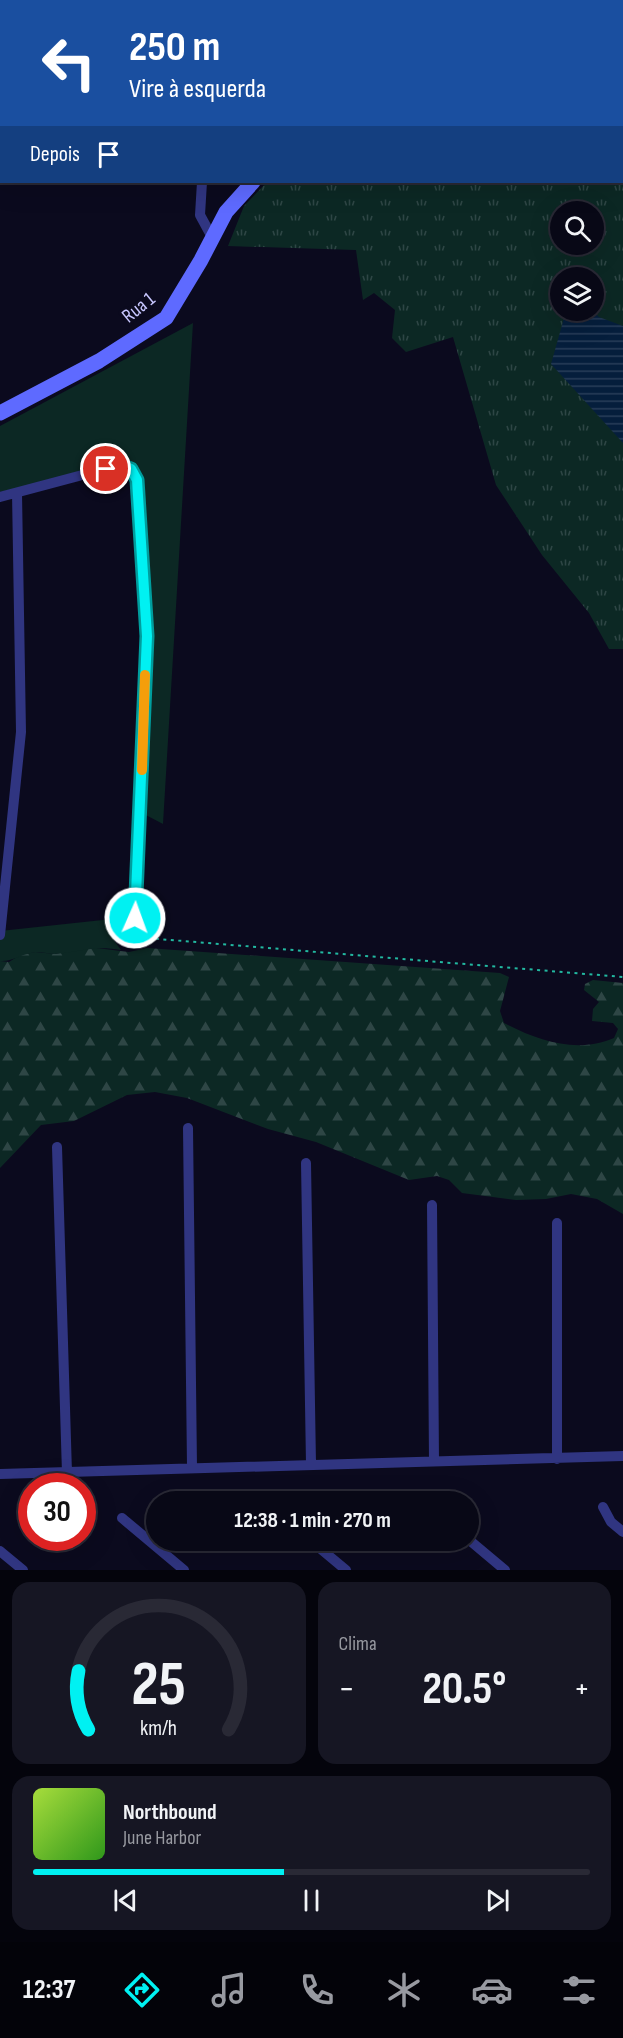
<!DOCTYPE html>
<html lang="pt">
<head>
<meta charset="utf-8">
<style>
	body { margin:0; font-family:"Sofia Sans Condensed",sans-serif; background:#161623; color:#f1f3f6; height:100vh; display:flex; flex-direction:column; font-size:22px; white-space:nowrap }
	* { box-sizing:border-box; margin:0 }
	p { font-size:20px; color:#989aa1 }
	.icon { flex:none; width:33px; height:33px; fill:none; stroke:currentColor; stroke-width:2; stroke-linecap:round; stroke-linejoin:round }
	.map { position:relative; height:1570px; overflow:hidden }
	.sheet { display:flex; flex-direction:column; gap:12px; padding:12px; background:#04040c; flex:1 }
	.sheet>* { flex:none }
	.hud { position:absolute; left:0px; top:0px; width:624px; height:183px; box-shadow:0 6px 24px #0002,0 0 0 2px #292935; background:#1a4fa0; color:#fff; overflow:hidden }
	.tools { position:absolute; left:550px; top:201px; display:grid; gap:12px }
	.tools a { display:grid; place-items:center; width:54px; height:54px; border-radius:50%; background:#080816; box-shadow:0 6px 24px #0002,0 0 0 2px #292935; font-size:30px }
	.speed { position:absolute; left:18px; top:1473px; display:flex; gap:12px; font-size:30px; font-weight:700; text-align:center }
	.speed>* { display:grid; place-content:center; width:78px; height:78px; border-radius:50%; background:#080816; box-shadow:0 6px 24px #0002,0 0 0 2px #292935; line-height:1 }
	.speed .limit { border:9px solid #d22; background:#fff; color:#111 }
	.pin { position:absolute; display:grid; place-items:center; width:51px; height:51px; color:#fff; margin:-26px; border:3px solid #fff; border-radius:50%; box-shadow:0 2px 6px #0007 }
	.me { position:absolute; width:66px; margin:-33px; rotate:2deg; stroke-linejoin:round; filter:drop-shadow(0 0 4px #0008) }
	.turn { display:flex; align-items:center; gap:21px; height:126px; padding:0 30px; font-size:27px }
	.turn .icon { width:78px; height:78px; stroke-width:2.5 }
	.turn b { display:block; font-size:42px; line-height:51px }
	.then { display:flex; align-items:center; height:57px; padding:0 30px; background:#0003; gap:12px; font-size:22px }
	.big { font-size:45px; font-weight:700; line-height:1.1 }
	.sheet .card { flex:1; display:flex; flex-direction:column; justify-content:center; gap:9px; min-width:0; padding:0 21px; border-radius:18px; background:#161623 }
	.sheet .dial { align-items:center; gap:0 }
	.dial svg { height:156px; overflow:visible; fill:none; stroke:#292935; stroke-width:7; stroke-linecap:round; text-anchor:middle }
	.dial text { fill:#f1f3f6; stroke:none }
	.song { display:flex; align-items:center; gap:18px }
	.cover { width:72px; height:72px; border-radius:9px; background:linear-gradient(135deg,hsl(80 70% 55%),hsl(110 70% 35%)) }
	.played { height:6px; border-radius:3px; background:linear-gradient(90deg,#00f1f2 45%,#292935 45%) }
	.keys { display:flex; justify-content:space-around; direction:ltr }
	.heat { display:flex; justify-content:space-between; align-items:center; font-size:33px; direction:ltr }
	.sheet .tiles { flex:1; display:grid; gap:12px; grid-template-columns:1fr 1fr }
	.card:last-child { grid-column:span 2 }
	.trip { position:absolute; left:146px; top:1491px; width:333px; height:60px; border-radius:30px; background:#080816; box-shadow:0 6px 24px #0002,0 0 0 2px #292935; font-weight:700; line-height:60px; text-align:center }
	.tabs { display:flex; height:96px; justify-content:space-around; align-items:center; background:#030309; color:#989aa1 }
	.tabs .icon { width:42px; height:42px }
	.tabs .selected { color:#00f1f2 }
	.tabs b { font-size:27px; color:#f1f3f6 }
	.map>svg:first-child { display:block }
</style>
</head>
<body>
<div class="map">
<svg width="623" height="1570" viewBox="0 0 623 1570">
	<defs>
		<pattern id="grass-tufts" width="24" height="20" patternUnits="userSpaceOnUse" patternTransform="scale(1.5)"><rect width="24" height="20" fill="#0c2824"/><path d="M3 7l-1-3M5 7V3M7 7l1-3M15 17l-1-3M17 17v-4M19 17l1-3" fill="none" stroke="#2e4645"/></pattern>
		<pattern id="forest-firs" width="22" height="20" patternUnits="userSpaceOnUse" patternTransform="scale(1.5)"><rect width="22" height="20" fill="#0c2824"/><path d="M5 1l3.5 6h-7zM16 11l3.5 6h-7z" fill="#2e4645"/></pattern>
		<pattern id="water-rules" width="6" height="5" patternUnits="userSpaceOnUse" patternTransform="scale(1.5)"><rect width="6" height="5" fill="#051e3c"/><path d="M0 2.5h6" fill="none" stroke="#283d59"/></pattern>
	</defs>
	<rect width="100%" height="100%" fill="#0b0a1e"/>
	<path fill="url(#grass-tufts)" fill-rule="evenodd" d="M465 0H623V649H609L589 613 542 555 496 485 453 337 406 352 392 338 395 310 374 293 363 300 356 250 228 246 244 206 267 182H622V2L463 1ZM561 212H594V244H561ZM561 278H594V310H561Z"/>
	<path fill="url(#forest-firs)" d="M88 947 129 952 147 948 500 973 509 977 500 1011 504 1023C538 1041 577 1054 614 1038L618 1029 613 1023 592 1021 593 1009 599 1002 584 990 585 984 593 980 623 983V1214L597 1199 571 1194 546 1199 516 1200 462 1193 449 1180 437 1176 409 1180 316 1142 268 1129 187 1098 155 1092 127 1095 74 1121 41 1125 0 1168V961L9 962 20 955 35 952 55 954Z"/>
	<path fill="#0c2824" d="M193 323 163 824 140 812 143 573 137 480 120 465 0 492V426Z
		M112 919 113 939 121 950C92 945 81 952 55 954 47 954 39 951 31 953 19 955 12 962 0 961V931Z"/>
	<path fill="url(#water-rules)" d="M566 311H593L599 317 623 326V443L551 364Z"/>
	<g fill="none" stroke-linecap="round" stroke-linejoin="round">
		<path stroke="#22b8a0" stroke-width="2" stroke-dasharray="3 4.5" stroke-linecap="butt" d="M135 929 134 937 623 977"/>
		<path stroke="#303581" stroke-width="10" d="M214 2V0
			M622 41H623
			M0 46H2
			M202 182 200 215 213 239
			M0 497 120 465 131 469 137 480 147 636 135 918
			M0 935 21 732 17 493
			M188 1128 192 1467
			M57 1147 67 1473
			M306 1163 311 1464
			M432 1205 434 1461
			M557 1223V1459
			M0 1474 623 1456
			M603 1507 611 1522 623 1532
			M122 1518 184 1570
			M468 1539 505 1570
			M310 1540 346 1570
			M0 1551 23 1570"/>
		<path stroke="#5e6aff" stroke-width="15" d="M444 2 446 0
			M0 413 99 361 166 318 201 260 226 212 253 182"/>
	</g>
	<g fill="none" stroke-linecap="round" stroke-linejoin="round">
		<defs>
			<path id="route" d="M106 469 120 465 131 469 137 480 147 636 135 918"/>
		</defs>
		<use href="#route" stroke="#009d9d" stroke-width="15"/>
		<use href="#route" stroke="#00f1f2" stroke-width="10"/>
		<path stroke="#f59e0b" stroke-width="10" d="M142 770 145 675"/>
	</g>
	<g text-anchor="middle" stroke-width="6" stroke-linejoin="round" paint-order="stroke">
		<g font-size="20" fill="#c8c7ff" stroke="#0b0a1e">
			<text transform="translate(138 307) rotate(-39)" y="7">Rua 1</text>
		</g>
	</g>
</svg>
<div class="tools">
<a><svg class="icon" aria-label="search" viewBox="0 0 24 24"><circle cx="10" cy="10" r="6"/><path d="M15 15l6 6"/></svg></a>
<a><svg class="icon" aria-label="layers" viewBox="0 0 24 24"><path d="M12 4l9 5-9 5-9-5zM3 14l9 5 9-5"/></svg></a>
</div>
<div class="speed"><div class="limit">30</div></div>
<div class="pin" style="left:106px;top:469px;background:#d93025"><svg class="icon" aria-label="arrive" viewBox="0 0 24 24"><path d="M6 21V4h12l-3 4 3 4H6"/></svg></div>
<svg class="me" style="left:135px;top:918px" viewBox="-20 -20 40 40"><circle r="17" fill="#00f1f2" stroke="#fff" stroke-width="3"/><path d="M0-11L8 9 0 5-8 9z" fill="#fff"/></svg>
<div class="trip">12:38 · 1 min · 270 m</div>
<div class="hud">
<div class="turn"><svg class="icon" aria-label="left" viewBox="0 0 24 24"><path d="M17 20v-9H6M10 6l-5 5 5 5"/></svg><div><b>250 m</b>Vire à esquerda</div></div>
<div class="then">Depois<svg class="icon" aria-label="arrive" viewBox="0 0 24 24"><path d="M6 21V4h12l-3 4 3 4H6"/></svg></div>
</div>
</div>
<section class="sheet">
<div class="tiles">
<div class="card dial"><svg viewBox="0 0 100 80">
<path d="M14 69A42 42 0 1 1 86 69"/>
<path d="M14 69A42 42 0 0 1 9 39" stroke="#00f1f2"/>
<text x="50" y="56" font-size="32" font-weight="700">25</text>
<text x="50" y="72" font-size="11">km/h</text>
</svg></div>
<div class="card"><p>Clima</p>
<div class="heat"><a>−</a><b class="big">20.5°</b><a>+</a></div>
</div>
<div class="card">
<div class="song"><i class="cover"></i><div><b>Northbound</b><p>June Harbor</p></div></div>
<div class="played"></div>
<div class="keys"><svg class="icon" aria-label="previous" viewBox="0 0 24 24"><path d="M18 5L8 12l10 7zM5 5v14"/></svg><svg class="icon" aria-label="pause" viewBox="0 0 24 24"><path d="M8 5v14M16 5v14"/></svg><svg class="icon" aria-label="next" viewBox="0 0 24 24"><path d="M6 5l10 7-10 7zM19 5v14"/></svg></div>
</div>
</div>
</section>
<nav class="tabs">
<b>12:37</b>
<svg class="icon selected" aria-label="directions" viewBox="0 0 24 24"><path d="M12 3l9 9-9 9-9-9zM9 14v-3h6M13 9l2 2-2 2"/></svg>
<svg class="icon" aria-label="music" viewBox="0 0 24 24"><path d="M9 18V5l10-2v13"/><circle cx="6" cy="18" r="3"/><circle cx="16" cy="16" r="3"/></svg>
<svg class="icon" aria-label="phone" viewBox="0 0 24 24"><path d="M5 4h4l2 5-3 2q2 4 5 5l2-3 5 2v4C11 20 4 13 5 4z"/></svg>
<svg class="icon" aria-label="climate" viewBox="0 0 24 24"><path d="M12 3v18M4 7l16 10M4 17L20 7"/></svg>
<svg class="icon" aria-label="car" viewBox="0 0 24 24"><path d="M5 17H2v-5l4-1 3-4h7l3 4 3 1v5h-3M9 17h6M6 11h13"/><circle cx="7" cy="17" r="2"/><circle cx="17" cy="17" r="2"/></svg>
<svg class="icon" aria-label="filters" viewBox="0 0 24 24"><path d="M4 7h16M4 17h16"/><circle cx="9" cy="7" r="2"/><circle cx="15" cy="17" r="2"/></svg>
</nav>
</body>
</html>
